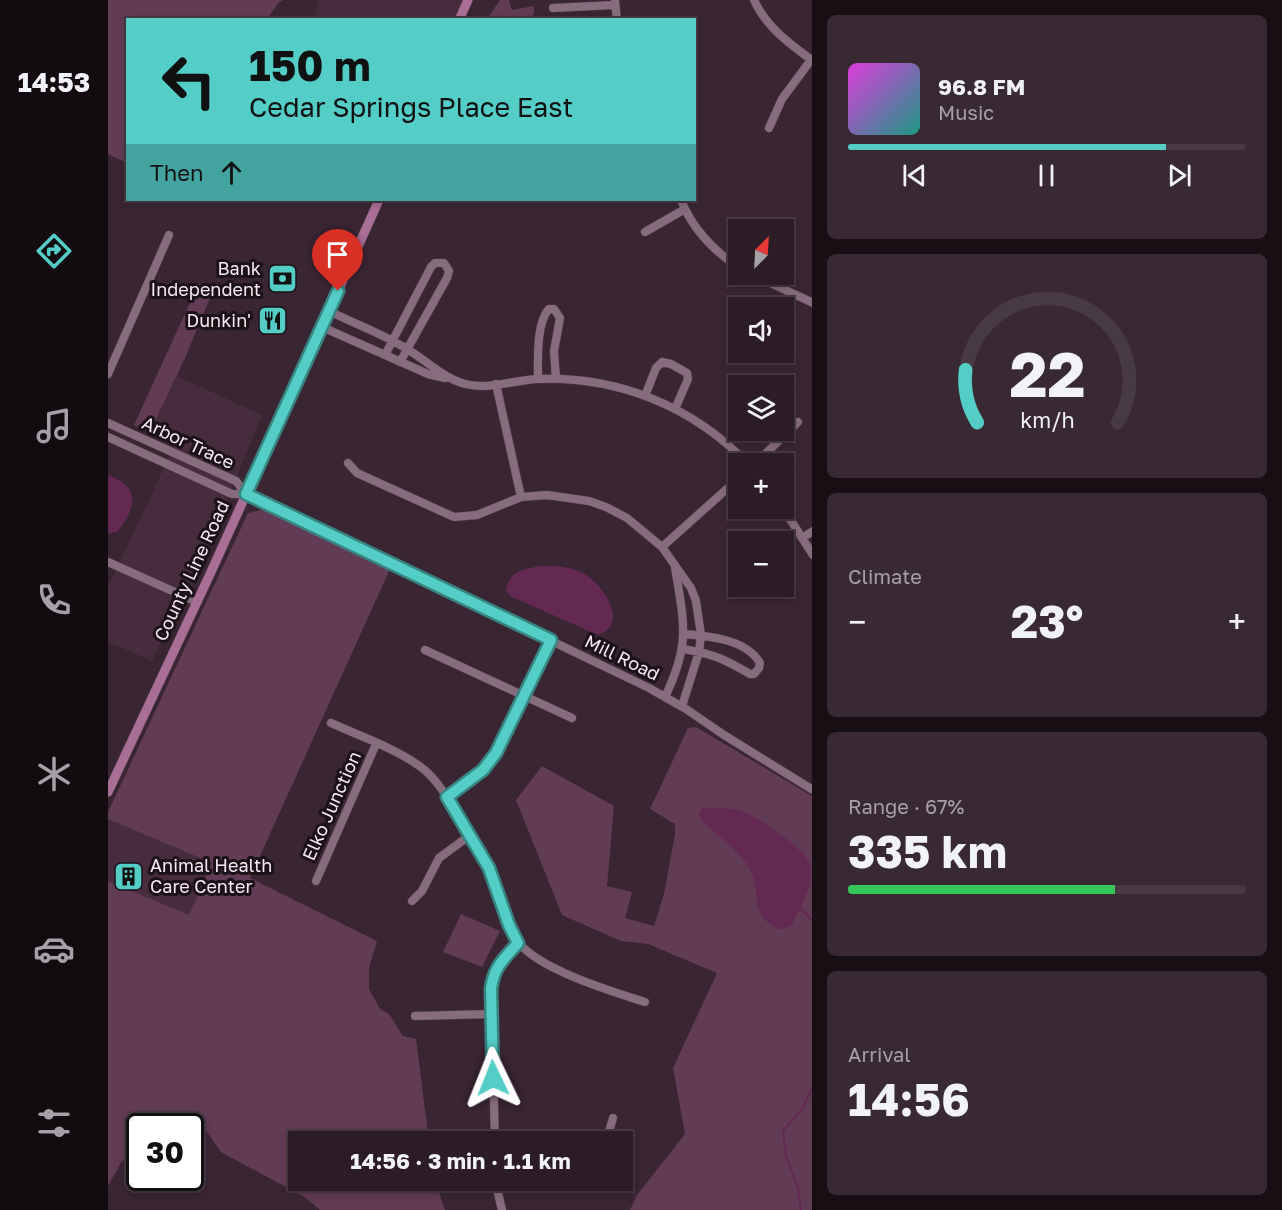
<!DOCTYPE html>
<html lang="en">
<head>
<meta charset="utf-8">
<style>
	body { margin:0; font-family:"Golos Text",sans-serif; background:#382932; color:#f1f3f6; height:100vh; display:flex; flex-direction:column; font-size:22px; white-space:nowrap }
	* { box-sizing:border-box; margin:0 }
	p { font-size:20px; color:#a6a1a7 }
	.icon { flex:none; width:33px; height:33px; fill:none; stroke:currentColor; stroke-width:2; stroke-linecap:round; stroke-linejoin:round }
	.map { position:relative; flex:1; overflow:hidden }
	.details { display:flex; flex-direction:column; gap:15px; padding:15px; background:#180f15; width:470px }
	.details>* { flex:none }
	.top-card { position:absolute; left:18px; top:18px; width:570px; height:183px; border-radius:0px; box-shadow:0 3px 9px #0003,0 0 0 2px #483a43; background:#54cdc7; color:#111; overflow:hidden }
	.needle { width:39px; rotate:24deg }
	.buttons { position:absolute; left:620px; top:219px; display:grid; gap:12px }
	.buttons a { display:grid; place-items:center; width:66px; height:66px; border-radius:0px; background:#2c1c26; box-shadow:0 3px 9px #0003,0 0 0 2px #483a43; font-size:30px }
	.speed { position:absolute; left:18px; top:1113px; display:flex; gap:12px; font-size:30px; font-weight:700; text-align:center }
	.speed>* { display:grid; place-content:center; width:78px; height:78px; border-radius:50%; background:#2c1c26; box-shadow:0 3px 9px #0003,0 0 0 2px #483a43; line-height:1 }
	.speed .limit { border:3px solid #111; border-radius:9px; background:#fff; color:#111 }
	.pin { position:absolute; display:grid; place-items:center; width:51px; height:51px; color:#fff; margin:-62px -26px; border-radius:50% 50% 50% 0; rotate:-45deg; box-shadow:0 0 6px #0007 }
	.pin .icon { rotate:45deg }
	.me { position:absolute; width:66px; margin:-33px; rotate:358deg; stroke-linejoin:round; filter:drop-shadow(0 0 4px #0008) }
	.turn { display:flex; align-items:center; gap:21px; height:126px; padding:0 24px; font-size:27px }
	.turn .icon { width:78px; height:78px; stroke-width:2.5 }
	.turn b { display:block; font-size:42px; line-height:51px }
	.then { display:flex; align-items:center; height:57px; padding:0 24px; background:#0003; gap:12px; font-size:22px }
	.big { font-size:45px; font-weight:700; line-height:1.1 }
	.details .widget { flex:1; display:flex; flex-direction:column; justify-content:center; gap:9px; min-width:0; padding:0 21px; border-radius:9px; background:#382932 }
	.details .dial { align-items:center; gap:0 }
	.dial svg { height:156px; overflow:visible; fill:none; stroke:#483a43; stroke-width:7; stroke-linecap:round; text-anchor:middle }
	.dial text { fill:#f1f3f6; stroke:none }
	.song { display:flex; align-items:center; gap:18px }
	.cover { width:72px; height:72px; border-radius:9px; background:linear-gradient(135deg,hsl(300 70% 55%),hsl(170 70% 35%)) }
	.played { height:6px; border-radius:3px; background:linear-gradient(90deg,#54cdc7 80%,#483a43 80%) }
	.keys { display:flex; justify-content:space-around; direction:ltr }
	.heat { display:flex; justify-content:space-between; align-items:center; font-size:33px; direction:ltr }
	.charge { height:9px; border-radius:4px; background:linear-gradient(90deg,#34c759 67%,#483a43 0) }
	.trip { position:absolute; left:180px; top:1131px; width:345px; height:60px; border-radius:0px; background:#2c1c26; box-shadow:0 3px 9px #0003,0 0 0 2px #483a43; font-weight:700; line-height:60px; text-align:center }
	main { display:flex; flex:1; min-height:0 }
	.tab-bar { display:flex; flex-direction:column; width:108px; justify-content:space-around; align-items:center; background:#120b0f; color:#a6a1a7 }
	.tab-bar .icon { width:42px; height:42px }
	.tab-bar .selected { color:#54cdc7 }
	.tab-bar b { font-size:27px; color:#f1f3f6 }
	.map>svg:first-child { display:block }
</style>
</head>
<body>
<main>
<nav class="tab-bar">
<b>14:53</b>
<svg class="icon selected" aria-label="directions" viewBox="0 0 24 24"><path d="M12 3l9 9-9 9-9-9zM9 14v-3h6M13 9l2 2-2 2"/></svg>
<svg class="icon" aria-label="music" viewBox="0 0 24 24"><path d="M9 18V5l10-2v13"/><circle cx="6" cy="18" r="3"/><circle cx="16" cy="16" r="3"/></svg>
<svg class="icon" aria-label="phone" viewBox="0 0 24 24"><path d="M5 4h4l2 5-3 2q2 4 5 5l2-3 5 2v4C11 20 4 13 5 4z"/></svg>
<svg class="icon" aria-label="climate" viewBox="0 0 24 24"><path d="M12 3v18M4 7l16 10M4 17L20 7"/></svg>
<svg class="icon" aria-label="car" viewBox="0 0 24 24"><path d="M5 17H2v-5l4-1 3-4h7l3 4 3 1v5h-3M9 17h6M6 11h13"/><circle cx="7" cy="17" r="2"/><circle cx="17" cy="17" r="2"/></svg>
<svg class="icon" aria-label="filters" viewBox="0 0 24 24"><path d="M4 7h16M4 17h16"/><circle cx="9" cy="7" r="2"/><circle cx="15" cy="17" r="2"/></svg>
</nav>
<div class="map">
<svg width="705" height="1210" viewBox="0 0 705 1210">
	<rect width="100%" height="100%" fill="#3a2533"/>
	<path fill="#472c3e" d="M211 0H360L351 19 205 20Z
		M69 376 154 415 119 500 44 661 0 642V587L67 444 42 432Z
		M0 819 104 862 81 916 0 881Z"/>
	<path fill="#623b55" d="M0 0H175L171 2 159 19 20 20 19 163 0 154Z
		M392 0H401L404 10 426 6V13L423 19H379Z
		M91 283 98 286 104 293 77 358 42 432 26 425Z
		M156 509 282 569 142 878 269 941 261 968V989L272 1009 281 1014 295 1036 308 1039 321 1141 190 1142V1180L327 1181 337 1210H212L198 1198 113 1152 90 1119 77 1118 72 1126H32L31 1154 14 1161 0 1186V881L81 915 104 863 0 819V812L140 513Z
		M588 727 704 796V1210H522L529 1195 577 1134 565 1068 609 973 540 944 513 941 454 915 408 800 434 766 506 806 499 886 524 892 517 918 546 926 556 894 567 834V824L542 809 580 728Z
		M353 914 392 931 374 967 335 952Z"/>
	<path fill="#642952" d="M0 475C34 487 28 509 9 532L0 533Z
		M432 566C447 566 459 566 473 572 494 582 523 624 490 635L402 596 398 591C402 570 413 570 432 566Z
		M594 808C608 808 623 807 636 812 650 817 693 847 700 860 702 863 703 870 703 873 703 892 691 909 683 926L673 930C636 913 657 889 638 863 626 847 608 834 594 821L590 814Z"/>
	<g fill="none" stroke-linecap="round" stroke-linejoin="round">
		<path stroke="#642952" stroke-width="2" d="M692 908 705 921
			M693 1210 690 1188 678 1156 675 1131 695 1108 705 1086"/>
		<defs>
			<path id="minor" d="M646 0C658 27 682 44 705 61
				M507 1 509 20
				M445 8 507 5
				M661 128 674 99 703 60
				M573 200C584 228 605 250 630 267
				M537 232 577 209
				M643 274 705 303
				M221 311C247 324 275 334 299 349 319 361 335 378 357 384 380 390 407 380 430 379 509 376 585 406 640 464
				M214 327 320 374 337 378
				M277 355 323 267 327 263H336L341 271 339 278 292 362
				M0 374 61 235
				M430 379C430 360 428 323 441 309H446L452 318 446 351 448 379
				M388 384 413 497
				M537 396 548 368 554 362 563 364 579 373 580 379 567 409
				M0 423 128 481 138 494
				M0 437 124 494H138L147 498 541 688 578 709 616 735 705 790
				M240 463 249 473 346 517 369 515 413 497 439 495 481 501 498 507 519 518 554 547 583 588 588 601 593 635 591 652 574 706
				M647 464 690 422
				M675 508 705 555
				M694 538 705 531
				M554 547 630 479
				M0 562 89 602
				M575 649C606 654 616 659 642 674H646L651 668 652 663C638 639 601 636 576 634
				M317 650 464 718
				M557 697C583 643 576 623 567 567
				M223 723C252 736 284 747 310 765 334 781 346 811 360 835 367 846 376 857 382 870 392 892 395 923 410 942 432 970 503 991 537 1002
				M339 797 375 769 388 753 443 640
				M208 881 268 744
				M304 901 314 891 331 858 361 836
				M307 1016 383 1014
				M387 1142 383 989C386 968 397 958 410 943
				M498 1142 505 1118
				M387 1180 394 1210"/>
			<path id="major" d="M351 20 360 0
				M0 792 103 572 271 200"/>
		</defs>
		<use href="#minor" stroke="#54424e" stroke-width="9"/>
		<use href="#major" stroke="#54424e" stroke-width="10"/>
		<use href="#minor" stroke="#866c7c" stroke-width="8"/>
		<use href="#major" stroke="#a96e95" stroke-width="9"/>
	</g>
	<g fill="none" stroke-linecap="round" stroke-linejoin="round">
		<defs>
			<path id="route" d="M230 291 138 494 443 640 388 753 375 770 339 797 381 868 401 925 410 943C396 959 386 966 383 989L385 1078"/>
		</defs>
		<use href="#route" stroke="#378581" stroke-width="15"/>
		<use href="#route" stroke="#54cdc7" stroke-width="10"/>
	</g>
	<defs>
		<symbol id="bank-square" viewBox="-11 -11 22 22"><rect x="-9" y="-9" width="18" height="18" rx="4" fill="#54cdc7" stroke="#1b1218"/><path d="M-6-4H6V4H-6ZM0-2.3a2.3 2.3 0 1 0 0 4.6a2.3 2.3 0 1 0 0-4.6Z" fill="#111"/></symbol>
		<symbol id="restaurant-square" viewBox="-11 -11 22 22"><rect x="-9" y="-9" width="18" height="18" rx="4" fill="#54cdc7" stroke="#1b1218"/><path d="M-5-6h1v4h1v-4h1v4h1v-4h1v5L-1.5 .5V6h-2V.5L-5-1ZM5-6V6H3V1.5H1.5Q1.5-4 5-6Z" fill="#111"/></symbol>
		<symbol id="building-square" viewBox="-11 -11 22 22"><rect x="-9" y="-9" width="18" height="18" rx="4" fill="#54cdc7" stroke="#1b1218"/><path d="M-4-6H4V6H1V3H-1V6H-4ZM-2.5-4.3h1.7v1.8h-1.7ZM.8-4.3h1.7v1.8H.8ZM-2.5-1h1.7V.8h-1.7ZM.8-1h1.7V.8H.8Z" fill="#111"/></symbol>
	</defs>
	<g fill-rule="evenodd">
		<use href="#bank-square" x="158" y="262" width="33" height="33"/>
		<use href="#restaurant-square" x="148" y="304" width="33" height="33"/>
		<use href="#building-square" x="4" y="860" width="33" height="33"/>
	</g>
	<g text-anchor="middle" stroke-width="6" stroke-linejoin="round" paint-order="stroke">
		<g font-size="18" fill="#f7e8f1" stroke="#1b1218" text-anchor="end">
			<text x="153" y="275">Bank<tspan x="153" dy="21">Independent</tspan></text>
			<text x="143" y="327">Dunkin'</text>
			<text x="42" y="872" text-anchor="start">Animal Health<tspan x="42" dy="21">Care Center</tspan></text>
		</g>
		<g font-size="18" fill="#f7e8f1" stroke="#1b1218">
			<text transform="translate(80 443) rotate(25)" y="6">Arbor Trace</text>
			<text transform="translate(84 571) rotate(-65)" y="6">County Line Road</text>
			<text transform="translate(514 658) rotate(26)" y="6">Mill Road</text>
			<text transform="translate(224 806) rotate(-66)" y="6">Elko Junction</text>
		</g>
	</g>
</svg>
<div class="buttons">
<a><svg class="needle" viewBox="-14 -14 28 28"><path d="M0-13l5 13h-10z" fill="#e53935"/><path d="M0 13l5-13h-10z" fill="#a6a1a7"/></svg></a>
<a><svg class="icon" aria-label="sound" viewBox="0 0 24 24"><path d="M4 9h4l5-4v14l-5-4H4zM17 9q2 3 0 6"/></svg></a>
<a><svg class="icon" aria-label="layers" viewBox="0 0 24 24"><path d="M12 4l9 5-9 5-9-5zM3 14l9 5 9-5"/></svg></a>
<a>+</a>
<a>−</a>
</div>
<div class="speed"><div class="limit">30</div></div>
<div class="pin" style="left:230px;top:291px;background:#d93025"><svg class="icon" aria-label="arrive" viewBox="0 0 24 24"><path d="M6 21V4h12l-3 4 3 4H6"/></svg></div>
<svg class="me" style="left:385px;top:1078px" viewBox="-20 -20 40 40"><path d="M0-17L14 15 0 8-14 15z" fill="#54cdc7" stroke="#fff" stroke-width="4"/></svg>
<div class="trip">14:56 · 3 min · 1.1 km</div>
<div class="top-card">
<div class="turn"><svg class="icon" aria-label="left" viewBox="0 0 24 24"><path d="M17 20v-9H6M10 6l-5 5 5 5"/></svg><div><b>150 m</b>Cedar Springs Place East</div></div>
<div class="then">Then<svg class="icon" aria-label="ahead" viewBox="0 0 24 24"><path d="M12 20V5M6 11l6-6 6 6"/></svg></div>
</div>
</div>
<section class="details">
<div class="widget">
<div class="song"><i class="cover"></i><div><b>96.8 FM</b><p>Music</p></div></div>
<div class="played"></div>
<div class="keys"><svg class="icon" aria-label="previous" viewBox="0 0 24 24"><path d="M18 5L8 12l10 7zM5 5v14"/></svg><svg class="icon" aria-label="pause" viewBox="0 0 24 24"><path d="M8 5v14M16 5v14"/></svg><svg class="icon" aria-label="next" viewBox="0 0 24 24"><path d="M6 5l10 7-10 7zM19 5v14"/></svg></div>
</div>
<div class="widget dial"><svg viewBox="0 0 100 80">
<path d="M14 69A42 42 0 1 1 86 69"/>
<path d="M14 69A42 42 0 0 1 8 42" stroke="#54cdc7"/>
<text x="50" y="56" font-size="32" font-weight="700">22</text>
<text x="50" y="72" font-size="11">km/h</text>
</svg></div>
<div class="widget"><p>Climate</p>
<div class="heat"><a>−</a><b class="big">23°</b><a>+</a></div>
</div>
<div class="widget"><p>Range · 67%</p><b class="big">335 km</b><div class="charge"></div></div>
<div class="widget"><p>Arrival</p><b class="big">14:56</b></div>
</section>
</main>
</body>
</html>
